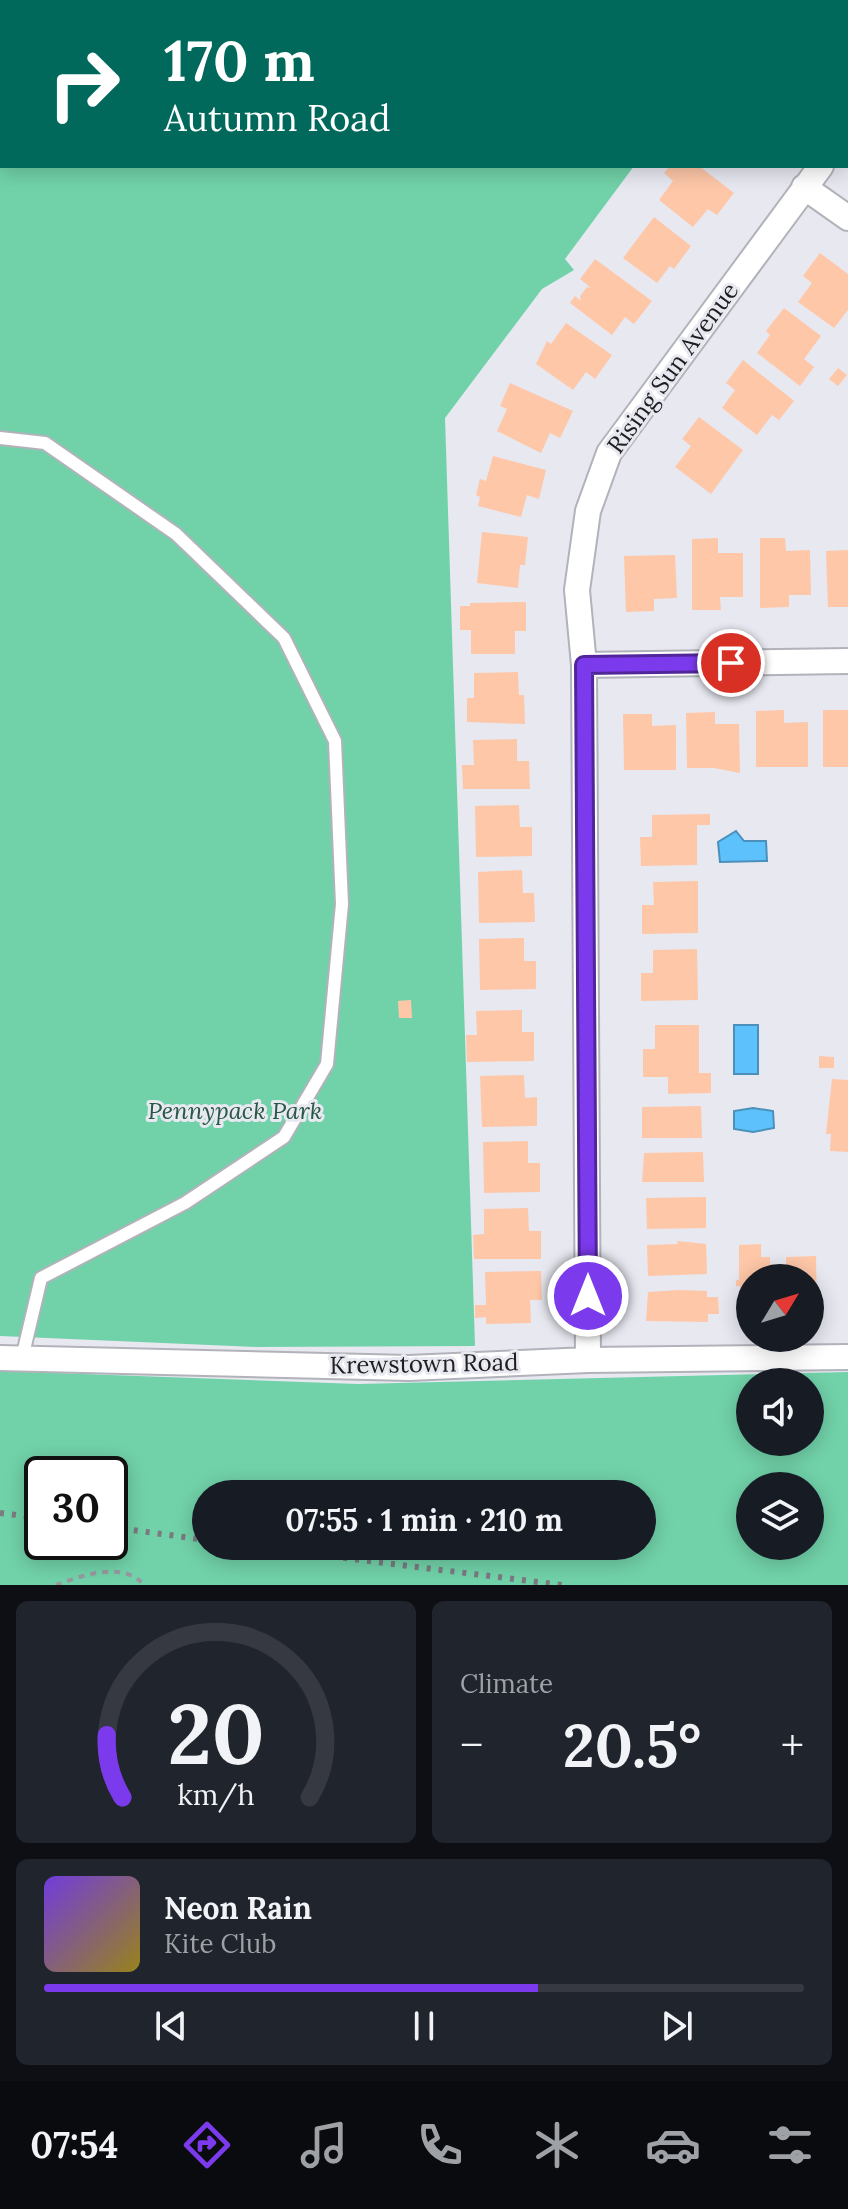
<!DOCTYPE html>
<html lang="en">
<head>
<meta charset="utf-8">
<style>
	body { margin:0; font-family:Lora,serif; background:#20242c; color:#f1f3f6; height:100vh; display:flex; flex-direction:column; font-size:30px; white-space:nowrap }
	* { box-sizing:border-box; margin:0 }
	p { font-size:26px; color:#9ea1a6 }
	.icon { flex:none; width:44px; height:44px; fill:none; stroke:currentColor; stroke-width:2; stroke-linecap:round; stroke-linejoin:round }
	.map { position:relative; height:1585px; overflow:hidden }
	.side { display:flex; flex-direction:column; gap:16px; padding:16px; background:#0d0f14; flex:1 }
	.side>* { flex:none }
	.hud { position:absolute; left:0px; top:0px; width:848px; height:168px; box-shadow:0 4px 20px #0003; background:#00695c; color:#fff; overflow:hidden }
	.needle { width:52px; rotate:52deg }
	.fabs { position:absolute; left:736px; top:1264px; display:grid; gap:16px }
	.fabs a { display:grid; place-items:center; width:88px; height:88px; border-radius:50%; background:#171b24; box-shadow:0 4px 20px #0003; font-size:40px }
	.speed { position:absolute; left:24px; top:1456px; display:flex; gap:16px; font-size:40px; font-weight:700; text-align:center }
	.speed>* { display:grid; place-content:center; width:104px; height:104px; border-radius:50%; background:#171b24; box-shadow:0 4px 20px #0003; line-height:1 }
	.speed .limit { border:4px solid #111; border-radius:12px; background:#fff; color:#111 }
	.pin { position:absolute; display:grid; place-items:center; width:68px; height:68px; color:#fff; margin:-34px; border:4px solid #fff; border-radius:50%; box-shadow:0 2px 8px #0007 }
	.me { position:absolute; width:88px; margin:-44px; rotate:0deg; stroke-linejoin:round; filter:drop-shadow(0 0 6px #0008) }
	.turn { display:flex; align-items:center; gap:28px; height:168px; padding:0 32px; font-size:36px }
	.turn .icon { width:104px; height:104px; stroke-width:2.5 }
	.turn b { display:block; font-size:56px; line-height:68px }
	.big { font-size:60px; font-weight:700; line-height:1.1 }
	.side .card { flex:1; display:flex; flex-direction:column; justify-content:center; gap:12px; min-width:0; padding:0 28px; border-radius:12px; background:#20242c }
	.side .dial { align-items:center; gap:0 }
	.dial svg { height:208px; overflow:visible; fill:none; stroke:#363941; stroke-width:7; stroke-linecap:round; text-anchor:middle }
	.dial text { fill:#f1f3f6; stroke:none }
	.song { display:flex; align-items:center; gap:24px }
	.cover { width:96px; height:96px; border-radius:12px; background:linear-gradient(135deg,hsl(260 70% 55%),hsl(50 70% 35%)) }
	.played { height:8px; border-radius:4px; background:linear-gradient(90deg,#7c3aed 65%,#363941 65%) }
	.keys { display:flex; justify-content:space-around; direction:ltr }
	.heat { display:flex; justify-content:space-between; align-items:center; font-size:44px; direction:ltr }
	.side .tiles { flex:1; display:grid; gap:16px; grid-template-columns:1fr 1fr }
	.card:last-child { grid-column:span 2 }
	.trip { position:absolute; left:192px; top:1480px; width:464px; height:80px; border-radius:40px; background:#171b24; box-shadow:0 4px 20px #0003; font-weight:700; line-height:80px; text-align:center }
	.tab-bar { display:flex; height:128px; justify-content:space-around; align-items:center; background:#090b0e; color:#9ea1a6 }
	.tab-bar .icon { width:56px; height:56px }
	.tab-bar .active { color:#7c3aed }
	.tab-bar b { font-size:36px; color:#f1f3f6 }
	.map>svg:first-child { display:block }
</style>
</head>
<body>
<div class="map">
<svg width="848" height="1585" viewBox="0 0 848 1585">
	<rect width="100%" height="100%" fill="#e8e8f1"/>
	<path fill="#71d2a9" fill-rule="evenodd" d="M0 0H757L2 2V166H634L565 259 574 270 542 289 445 418 475 1346 256 1347 0 1336Z
		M0 1371 358 1384 848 1372V1585H0ZM810 1382V1442H750V1382ZM110 1474V1542H42V1474ZM810 1486V1546H750V1486ZM642 1494V1546H206V1494Z"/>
	<path fill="#5dc1fc" stroke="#4a90ba" stroke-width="2" d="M736 831 744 841H766L767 861 720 862 718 842Z
		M734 1025H758V1074H734Z
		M753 1108 773 1111 774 1128 753 1132 734 1129V1111Z"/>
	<path fill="#fec7a8" d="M670 166H699L734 193 717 215 708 209 693 227 659 200 673 181 664 173Z
		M654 217 691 246 674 269 670 266 657 283 623 258Z
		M820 253 848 274V310L834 328 798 302 812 283 803 276Z
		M595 259 652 301 634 324 625 317 612 335 570 303 575 296 581 301 580 296 587 287 591 288 580 279Z
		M784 308 821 336 804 359 814 367 800 386 757 353 770 335 766 331Z
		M566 323 612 355 595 379 586 372 573 390 536 364 547 341 551 344Z
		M743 360 794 401 779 420 772 415 757 435 722 408 735 390 726 383Z
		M838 368 847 375 838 386 829 379Z
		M510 383 573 411 560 438 550 433 541 453 497 431 507 409 500 406Z
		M699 417 743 450 711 494 675 467 691 446 682 439Z
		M493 456 546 470 539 499 527 495 521 517 478 506 480 497 476 495 480 479 486 481Z
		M482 532 528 537 525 565H520L518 588 477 583Z
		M718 538V553H743V597H720L721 610H692V539Z
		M760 538H785L786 551 810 550 811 595H789V607L760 608Z
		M848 550V607H828L826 551Z
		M675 555 677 598 654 599V611L626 612 624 556Z
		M526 602V631H515V654H471V630H460V606H470V603Z
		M518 672 519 695H524L525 724 467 722V698H474V673Z
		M784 710V723L808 722V767H756V711Z
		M823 710H848V767H823Z
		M715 712V724H739L740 773 714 768H687L686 713Z
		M623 714H652V726L676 725V770H624Z
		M517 739V761H529L530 789H463L462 765H474L473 740Z
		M519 805 520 827H532V856L476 857 475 806Z
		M710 814V825H697V865L641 866 640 837H652V815Z
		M522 870 523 893H534L535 922 479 923 478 872Z
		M698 881V933L642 934V905H654L653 882Z
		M524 938V961H536V989L480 990 479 939Z
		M697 949 698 1000 641 1001V973H653V950Z
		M411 1000 412 1018H399L398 1001Z
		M522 1010V1032H534V1061L467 1062 466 1035H477L476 1011Z
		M655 1025H699V1073H711V1093L668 1094V1077H643V1049H655Z
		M819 1056 834 1057V1068H819Z
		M524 1075 525 1098 537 1097V1126L482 1127 480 1076Z
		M832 1079 848 1080V1152L830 1151 831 1134H826Z
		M701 1106 702 1138H642V1107Z
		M528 1141V1163H540V1192L484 1193 483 1142Z
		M703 1152 704 1182H642L644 1153Z
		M706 1197V1228L647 1229 646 1198Z
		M528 1208 529 1231H541V1259H474L473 1235 484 1234V1209Z
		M677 1241 706 1244 707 1274 648 1276 647 1245 678 1244Z
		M761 1244V1257H770V1278H750V1317H740V1286H736V1280H739V1245Z
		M816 1256 817 1315 811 1317 810 1278H786V1257Z
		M541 1271 542 1300H530L531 1323 486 1324V1317L475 1318V1305H486L485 1272Z
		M679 1290 707 1291V1297H718L719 1314H708V1322L646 1321 648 1292Z"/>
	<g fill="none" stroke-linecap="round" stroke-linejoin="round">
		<defs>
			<path id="service" d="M0 438 45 443 176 534 284 638 335 741 342 904 327 1064 284 1137 185 1203 41 1278 22 1358"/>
			<path id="minor" d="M846 133 848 130
				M804 187 848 218
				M584 665 848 661
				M0 1358 409 1368 588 1360 848 1357
				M588 1360 584 665 577 590 588 511 609 453 821 166"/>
		</defs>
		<use href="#service" stroke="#b2b2ba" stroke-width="16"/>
		<use href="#minor" stroke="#b2b2ba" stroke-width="28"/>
		<path stroke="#98989f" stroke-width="4" stroke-dasharray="6 6" stroke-linecap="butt" d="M562 2 564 0
			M636 2 638 0
			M0 25 2 26
			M56 1585C81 1576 123 1560 144 1585"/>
		<use href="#service" stroke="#fff" stroke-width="12"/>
		<use href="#minor" stroke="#fff" stroke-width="24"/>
		<path stroke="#7a7a80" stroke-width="6" stroke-dasharray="4 8" stroke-linecap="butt" d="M0 1513 42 1518
			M110 1527 206 1540
			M248 1546 562 1585"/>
	</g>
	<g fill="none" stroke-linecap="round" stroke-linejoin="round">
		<defs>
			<path id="route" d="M588 1296 584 665 731 663"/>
		</defs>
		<use href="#route" stroke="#51269a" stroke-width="20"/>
		<use href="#route" stroke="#7c3aed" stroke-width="14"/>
	</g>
	<g text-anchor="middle" stroke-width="6" stroke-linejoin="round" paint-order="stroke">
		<g font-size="24" fill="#1e1e21" stroke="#e8e8f1">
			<text transform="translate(673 368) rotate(-54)" y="8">Rising Sun Avenue</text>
			<text transform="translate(424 1364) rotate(-1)" y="8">Krewstown Road</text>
		</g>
		<g font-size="24" font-style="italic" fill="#285844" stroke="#e8e8f1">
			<text x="235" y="1119">Pennypack Park</text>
		</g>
	</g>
</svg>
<div class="fabs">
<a><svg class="needle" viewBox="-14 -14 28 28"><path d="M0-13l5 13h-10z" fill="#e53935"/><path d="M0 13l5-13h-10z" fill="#9ea1a6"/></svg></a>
<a><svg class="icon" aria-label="sound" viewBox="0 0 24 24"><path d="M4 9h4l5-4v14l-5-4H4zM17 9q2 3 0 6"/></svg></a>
<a><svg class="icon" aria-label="layers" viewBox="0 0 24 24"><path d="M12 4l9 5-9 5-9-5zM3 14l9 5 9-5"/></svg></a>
</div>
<div class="speed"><div class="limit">30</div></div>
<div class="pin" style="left:731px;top:663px;background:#d93025"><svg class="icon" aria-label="arrive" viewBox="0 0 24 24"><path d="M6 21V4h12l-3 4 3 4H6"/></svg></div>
<svg class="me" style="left:588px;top:1296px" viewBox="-20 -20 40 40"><circle r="17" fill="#7c3aed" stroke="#fff" stroke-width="3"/><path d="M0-11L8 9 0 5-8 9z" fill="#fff"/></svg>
<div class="trip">07:55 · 1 min · 210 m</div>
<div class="hud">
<div class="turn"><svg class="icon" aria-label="right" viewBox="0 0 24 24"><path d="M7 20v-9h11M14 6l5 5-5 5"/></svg><div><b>170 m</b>Autumn Road</div></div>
</div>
</div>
<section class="side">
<div class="tiles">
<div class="card dial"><svg viewBox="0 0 100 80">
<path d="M14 69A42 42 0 1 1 86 69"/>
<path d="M14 69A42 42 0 0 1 8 45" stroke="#7c3aed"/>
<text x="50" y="56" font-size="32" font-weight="700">20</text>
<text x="50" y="72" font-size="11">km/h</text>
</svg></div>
<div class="card"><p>Climate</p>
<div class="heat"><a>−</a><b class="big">20.5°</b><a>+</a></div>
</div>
<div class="card">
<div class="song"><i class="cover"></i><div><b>Neon Rain</b><p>Kite Club</p></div></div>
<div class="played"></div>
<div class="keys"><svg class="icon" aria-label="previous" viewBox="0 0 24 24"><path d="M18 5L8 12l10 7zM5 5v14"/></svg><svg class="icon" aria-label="pause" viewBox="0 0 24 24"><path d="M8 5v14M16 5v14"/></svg><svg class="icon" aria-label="next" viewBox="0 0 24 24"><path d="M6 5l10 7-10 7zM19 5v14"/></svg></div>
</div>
</div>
</section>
<nav class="tab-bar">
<b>07:54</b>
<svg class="icon active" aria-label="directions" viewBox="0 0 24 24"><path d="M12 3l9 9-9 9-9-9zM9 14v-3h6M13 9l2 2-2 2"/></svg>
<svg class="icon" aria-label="music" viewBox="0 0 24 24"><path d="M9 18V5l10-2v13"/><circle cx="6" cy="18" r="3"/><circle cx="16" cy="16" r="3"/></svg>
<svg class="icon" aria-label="phone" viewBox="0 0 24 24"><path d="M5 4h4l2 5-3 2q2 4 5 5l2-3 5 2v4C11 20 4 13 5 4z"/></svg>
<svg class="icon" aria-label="climate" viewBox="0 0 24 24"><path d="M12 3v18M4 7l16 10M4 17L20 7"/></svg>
<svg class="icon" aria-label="car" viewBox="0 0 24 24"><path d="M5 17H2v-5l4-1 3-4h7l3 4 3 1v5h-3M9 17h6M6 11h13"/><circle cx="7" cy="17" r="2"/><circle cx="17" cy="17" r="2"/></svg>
<svg class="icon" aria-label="filters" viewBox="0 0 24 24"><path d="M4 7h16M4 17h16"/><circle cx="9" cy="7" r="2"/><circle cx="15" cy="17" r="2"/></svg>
</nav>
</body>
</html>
